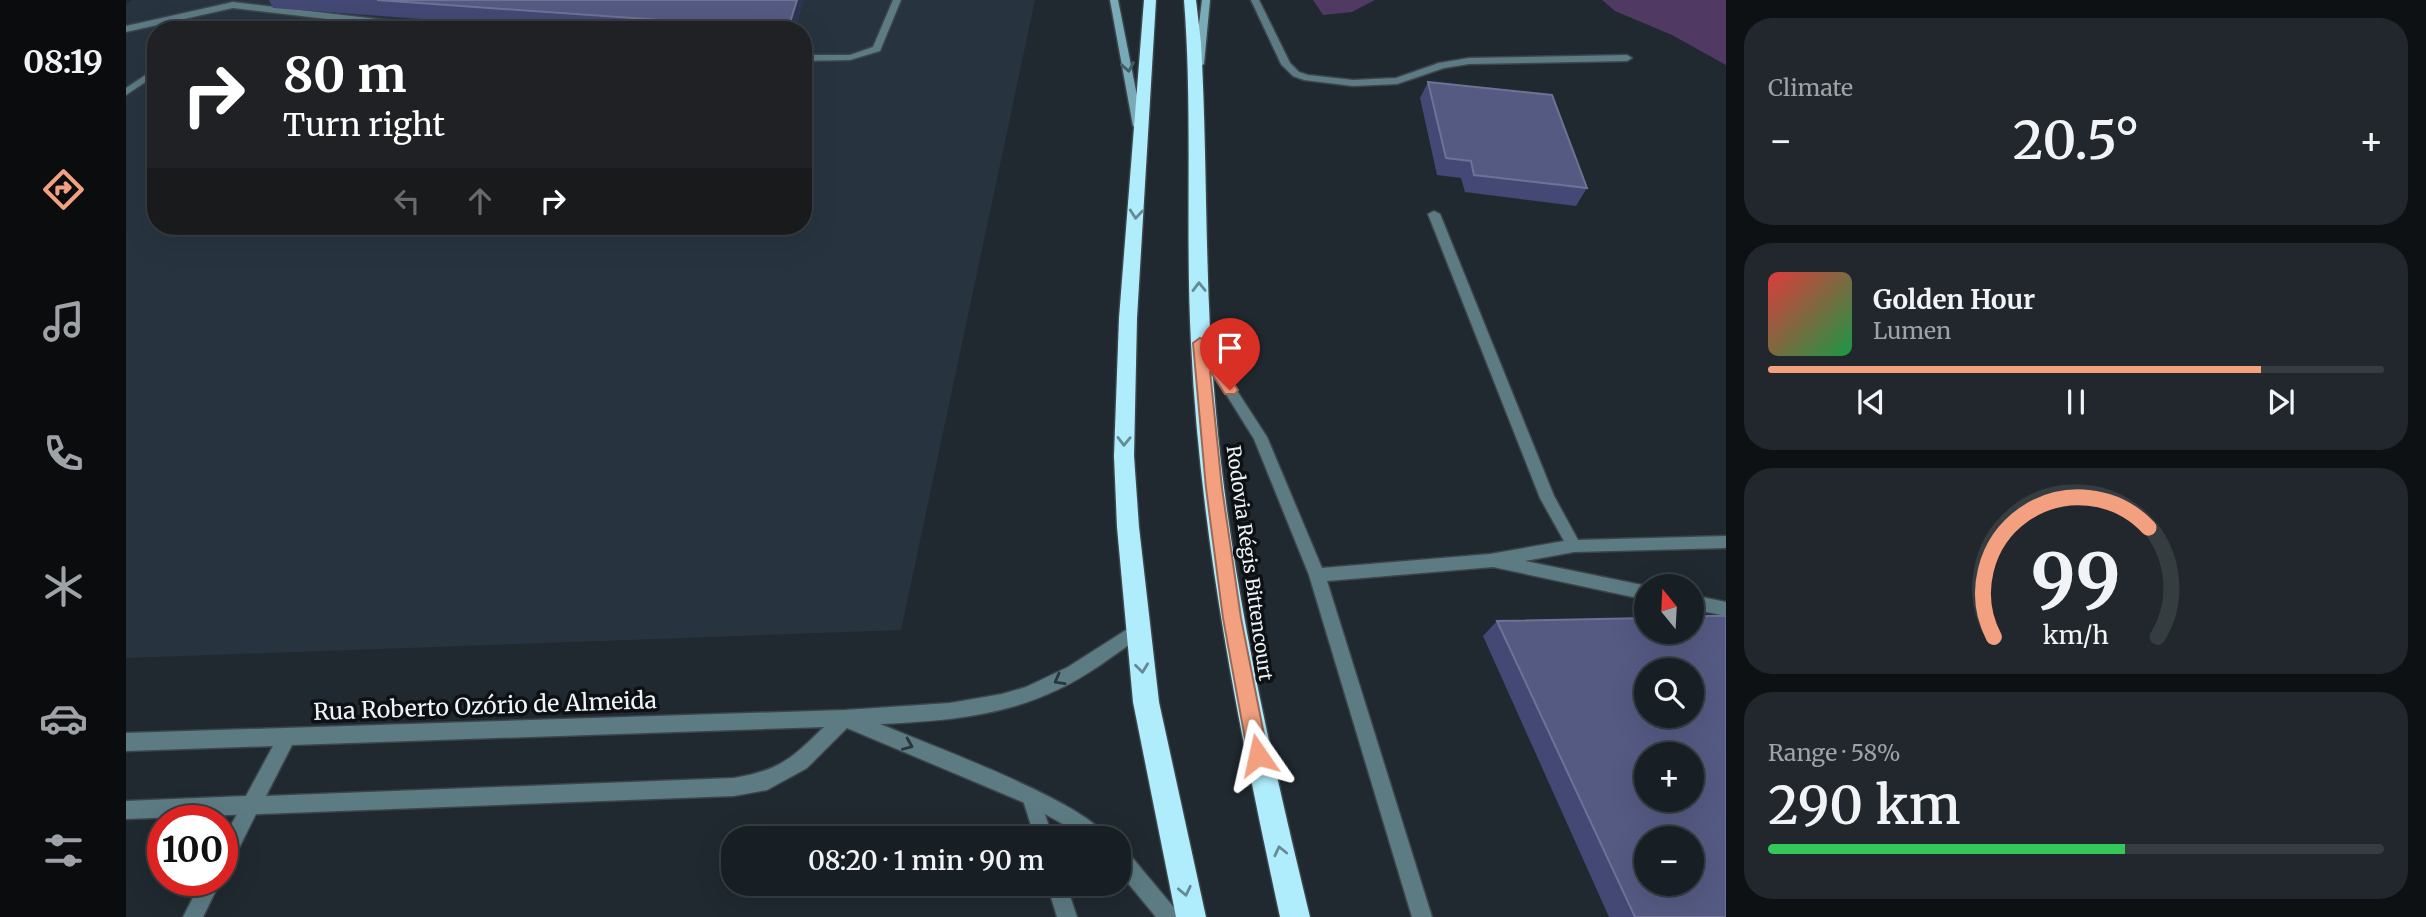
<!DOCTYPE html>
<html lang="en">
<head>
<meta charset="utf-8">
<style>
	body { margin:0; font-family:Merriweather,serif; background:#21272c; color:#f1f3f6; height:100vh; display:flex; flex-direction:column; font-size:26px; white-space:nowrap }
	* { box-sizing:border-box; margin:0 }
	p { font-size:23px; color:#9fa2a6 }
	.icon { flex:none; width:38px; height:38px; fill:none; stroke:currentColor; stroke-width:2; stroke-linecap:round; stroke-linejoin:round }
	.map { position:relative; flex:1; overflow:hidden }
	.details { display:flex; flex-direction:column; gap:18px; padding:18px; background:#0d1114; width:700px }
	.details>* { flex:none }
	.guide { position:absolute; left:21px; top:21px; width:665px; height:214px; border-radius:28px; box-shadow:0 7px 28px #0002,0 0 0 2px #363d41; background:#202124; color:#fff; overflow:hidden }
	.needle { width:46px; rotate:342deg }
	.buttons { position:absolute; left:1508px; top:574px; display:grid; gap:14px }
	.buttons a { display:grid; place-items:center; width:70px; height:70px; border-radius:50%; background:#181f24; box-shadow:0 7px 28px #0002,0 0 0 2px #363d41; font-size:35px }
	.speed { position:absolute; left:21px; top:805px; display:flex; gap:14px; font-size:35px; font-weight:700; text-align:center }
	.speed>* { display:grid; place-content:center; width:91px; height:91px; border-radius:50%; background:#181f24; box-shadow:0 7px 28px #0002,0 0 0 2px #363d41; line-height:1 }
	.speed .limit { border:10px solid #d22; background:#fff; color:#111 }
	.pin { position:absolute; display:grid; place-items:center; width:60px; height:60px; color:#fff; margin:-72px -30px; border-radius:50% 50% 50% 0; rotate:-45deg; box-shadow:0 0 7px #0007 }
	.pin .icon { rotate:45deg }
	.me { position:absolute; width:77px; margin:-38px; rotate:349deg; stroke-linejoin:round; filter:drop-shadow(0 0 5px #0008) }
	.turn { display:flex; align-items:center; gap:24px; height:147px; padding:0 21px; font-size:32px }
	.turn .icon { width:91px; height:91px; stroke-width:2.5 }
	.turn b { display:block; font-size:49px; line-height:60px }
	.lanes { display:flex; align-items:center; height:66px; padding:0 21px; background:#0003; justify-content:center; gap:35px; direction:ltr }
	.lanes .off { opacity:.35 }
	.big { font-size:52px; font-weight:600; line-height:1.1 }
	.details .tile { flex:1; display:flex; flex-direction:column; justify-content:center; gap:10px; min-width:0; padding:0 24px; border-radius:28px; background:#21272c }
	.details .dial { align-items:center; gap:0 }
	.dial svg { height:182px; overflow:visible; fill:none; stroke:#363d41; stroke-width:7; stroke-linecap:round; text-anchor:middle }
	.dial text { fill:#f1f3f6; stroke:none }
	.song { display:flex; align-items:center; gap:21px }
	.cover { width:84px; height:84px; border-radius:10px; background:linear-gradient(135deg,hsl(0 70% 55%),hsl(140 70% 35%)) }
	.played { height:7px; border-radius:4px; background:linear-gradient(90deg,#f2a080 80%,#363d41 80%) }
	.keys { display:flex; justify-content:space-around; direction:ltr }
	.heat { display:flex; justify-content:space-between; align-items:center; font-size:38px; direction:ltr }
	.charge { height:10px; border-radius:5px; background:linear-gradient(90deg,#34c759 58%,#363d41 0) }
	.trip { position:absolute; left:595px; top:826px; width:410px; height:70px; border-radius:28px; background:#181f24; box-shadow:0 7px 28px #0002,0 0 0 2px #363d41; font-weight:600; line-height:70px; text-align:center }
	main { display:flex; flex:1; min-height:0 }
	.menu { display:flex; flex-direction:column; width:126px; justify-content:space-around; align-items:center; background:#0a0c0e; color:#9fa2a6 }
	.menu .icon { width:49px; height:49px }
	.menu .active { color:#f2a080 }
	.menu b { font-size:32px; color:#f1f3f6 }
	.map>svg:first-child { display:block }
</style>
</head>
<body>
<main>
<nav class="menu">
<b>08:19</b>
<svg class="icon active" aria-label="directions" viewBox="0 0 24 24"><path d="M12 3l9 9-9 9-9-9zM9 14v-3h6M13 9l2 2-2 2"/></svg>
<svg class="icon" aria-label="music" viewBox="0 0 24 24"><path d="M9 18V5l10-2v13"/><circle cx="6" cy="18" r="3"/><circle cx="16" cy="16" r="3"/></svg>
<svg class="icon" aria-label="phone" viewBox="0 0 24 24"><path d="M5 4h4l2 5-3 2q2 4 5 5l2-3 5 2v4C11 20 4 13 5 4z"/></svg>
<svg class="icon" aria-label="climate" viewBox="0 0 24 24"><path d="M12 3v18M4 7l16 10M4 17L20 7"/></svg>
<svg class="icon" aria-label="car" viewBox="0 0 24 24"><path d="M5 17H2v-5l4-1 3-4h7l3 4 3 1v5h-3M9 17h6M6 11h13"/><circle cx="7" cy="17" r="2"/><circle cx="17" cy="17" r="2"/></svg>
<svg class="icon" aria-label="filters" viewBox="0 0 24 24"><path d="M4 7h16M4 17h16"/><circle cx="9" cy="7" r="2"/><circle cx="15" cy="17" r="2"/></svg>
</nav>
<div class="map">
<svg width="1600" height="917" viewBox="0 0 1600 917">
	<rect width="100%" height="100%" fill="#202930"/>
	<path fill="#273440" fill-rule="evenodd" d="M6 0H909L775 630 0 658V4ZM30 30H677V226H30Z"/>
	<path fill="#503962" d="M1187 0H1249L1226 12 1197 15Z
		M1476 0H1600V65L1546 35 1489 11Z"/>
	<g fill="none" stroke-linecap="round" stroke-linejoin="round">
		<defs>
			<path id="service" d="M767 0H775L754 51 724 60 677 61V55H724L747 47Z
				M1125 0H1133L1164 63 1173 72 1182 75 1227 80 1270 78 1313 63 1343 58 1501 55 1506 58 1501 61 1343 64 1318 68 1271 84 1227 86 1178 80 1167 76 1155 64Z
				M107 2 319 27 323 30H295L107 8 0 32V26Z
				M30 68V75L0 95V88Z
				M1308 211 1314 214 1428 496 1452 540 1600 536V548L1448 552 1399 561 1521 586V600L1367 567 1201 581 1306 917H1286L1183 575 1128 439 1070 346 1072 343H1080L1141 437 1196 568 1364 554 1438 541 1414 498 1302 214Z
				M1566 595 1600 602V616L1566 609Z
				M905 788 911 791 927 838H909L896 797 899 791Z
				M126 795 132 798 135 804 103 868 96 870V841L120 798Z
				M76 880H95L77 917H57Z
				M921 884H940L951 917H931Z"/>
			<path id="minor" d="M1011 623 1017 625 1019 630 1017 635C989 654 962 676 931 690 875 717 815 721 754 724 794 741 968 805 980 838H957L944 828 899 803 721 728 681 768 641 790 608 796 0 819V801L120 796 147 746 0 751V733L719 710 824 703 876 694 900 687 942 667ZM698 727C665 759 654 770 608 778L140 796 166 745Z
				M992 847 999 849 1050 910 1053 917H1030L992 871Z"/>
			<path id="secondary" d="M984 0H992L1017 126 1012 129 1007 126Z
				M1076 0H1084L1078 64 1073 67 1068 64Z"/>
			<path id="motorway" d="M1018 0H1030L1011 318 1008 456 1013 527 1033 702 1080 917H1050L1007 702 991 527 988 456 993 318Z
				M1058 0H1070L1075 43C1082 166 1078 290 1090 413 1105 583 1144 751 1184 917H1154C1113 728 1074 537 1065 343 1059 229 1067 114 1058 0Z"/>
		</defs>
		<use href="#service" stroke="#3d454c" stroke-width="3"/>
		<use href="#minor" stroke="#3d454c" stroke-width="3"/>
		<use href="#secondary" stroke="#3d454c" stroke-width="3"/>
		<use href="#motorway" stroke="#3d454c" stroke-width="3"/>
		<use href="#service" fill="#5c7b83" fill-rule="evenodd"/>
		<use href="#minor" fill="#5c7b83" fill-rule="evenodd"/>
		<use href="#secondary" fill="#78aab7" fill-rule="evenodd"/>
		<use href="#motorway" fill="#afedfd" fill-rule="evenodd"/>
	</g>
	<path fill="#434875" d="M143 0H677L669 30H445L147 8Z
		M1302 82 1461 188 1450 206 1339 192 1335 178 1311 175 1294 98Z
		M1371 621 1600 917H1483L1357 636Z"/>
	<path fill="#2d3453" d="M671 0H677L669 30H662Z"/>
	<path fill="#555a83" stroke="#6e7296" stroke-width="2" fill-rule="evenodd" d="M251 0H671L662 29Z
		M1302 82 1426 95 1461 188 1348 175 1345 161 1320 158Z
		M1566 616H1600V917H1509L1371 621 1521 618V632H1566ZM1521 670H1566V716H1521ZM1521 754H1566V800H1521ZM1521 838H1566V884H1521Z"/>
	<defs><path id="oneway-chevron" d="M-2-3.5L2.5 0L-2 3.5" fill="none" stroke-width="1.6" stroke-linecap="round" stroke-linejoin="round" transform="scale(1.75)"/></defs>
	<use stroke="#425e66" href="#oneway-chevron" transform="translate(1002 67) rotate(80)"/>
	<g stroke="#668a94">
		<use href="#oneway-chevron" transform="translate(1010 214) rotate(95)"/>
		<use href="#oneway-chevron" transform="translate(1073 287) rotate(-91)"/>
		<use href="#oneway-chevron" transform="translate(998 441) rotate(91)"/>
		<use href="#oneway-chevron" transform="translate(1016 668) rotate(83)"/>
		<use href="#oneway-chevron" transform="translate(1154 851) rotate(-103)"/>
		<use href="#oneway-chevron" transform="translate(1059 891) rotate(78)"/>
	</g>
	<g stroke="#29363b">
		<use href="#oneway-chevron" transform="translate(933 680) rotate(151)"/>
		<use href="#oneway-chevron" transform="translate(782 745) rotate(23)"/>
	</g>
	<path fill="#f2a080" stroke="#9d6853" stroke-width="2" d="M1074 338 1079 340 1112 390 1109 394H1099L1084 371 1096 488 1115 618 1142 755 1139 762 1132 765 1125 762 1122 755 1097 618 1080 488 1067 343Z"/>
	<g text-anchor="middle" stroke-width="7" stroke-linejoin="round" paint-order="stroke">
		<g font-size="19" fill="#eff4fa" stroke="#0d1114">
			<text transform="translate(1124 563) rotate(82)" y="7">Rodovia Régis Bittencourt</text>
		</g>
		<g font-size="23" fill="#eff4fa" stroke="#0d1114">
			<text transform="translate(359 706) rotate(-2)" y="8">Rua Roberto Ozório de Almeida</text>
		</g>
	</g>
</svg>
<div class="buttons">
<a><svg class="needle" viewBox="-14 -14 28 28"><path d="M0-13l5 13h-10z" fill="#e53935"/><path d="M0 13l5-13h-10z" fill="#9fa2a6"/></svg></a>
<a><svg class="icon" aria-label="search" viewBox="0 0 24 24"><circle cx="10" cy="10" r="6"/><path d="M15 15l6 6"/></svg></a>
<a>+</a>
<a>−</a>
</div>
<div class="speed"><div class="limit">100</div></div>
<div class="pin" style="left:1104px;top:390px;background:#d93025"><svg class="icon" aria-label="arrive" viewBox="0 0 24 24"><path d="M6 21V4h12l-3 4 3 4H6"/></svg></div>
<svg class="me" style="left:1132px;top:755px" viewBox="-20 -20 40 40"><path d="M0-17L14 15 0 8-14 15z" fill="#f2a080" stroke="#fff" stroke-width="4"/></svg>
<div class="trip">08:20 · 1 min · 90 m</div>
<div class="guide">
<div class="turn"><svg class="icon" aria-label="right" viewBox="0 0 24 24"><path d="M7 20v-9h11M14 6l5 5-5 5"/></svg><div><b>80 m</b>Turn right</div></div>
<div class="lanes"><svg class="icon off" aria-label="left" viewBox="0 0 24 24"><path d="M17 20v-9H6M10 6l-5 5 5 5"/></svg><svg class="icon off" aria-label="ahead" viewBox="0 0 24 24"><path d="M12 20V5M6 11l6-6 6 6"/></svg><svg class="icon" aria-label="right" viewBox="0 0 24 24"><path d="M7 20v-9h11M14 6l5 5-5 5"/></svg></div>
</div>
</div>
<section class="details">
<div class="tile"><p>Climate</p>
<div class="heat"><a>−</a><b class="big">20.5°</b><a>+</a></div>
</div>
<div class="tile">
<div class="song"><i class="cover"></i><div><b>Golden Hour</b><p>Lumen</p></div></div>
<div class="played"></div>
<div class="keys"><svg class="icon" aria-label="previous" viewBox="0 0 24 24"><path d="M18 5L8 12l10 7zM5 5v14"/></svg><svg class="icon" aria-label="pause" viewBox="0 0 24 24"><path d="M8 5v14M16 5v14"/></svg><svg class="icon" aria-label="next" viewBox="0 0 24 24"><path d="M6 5l10 7-10 7zM19 5v14"/></svg></div>
</div>
<div class="tile dial"><svg viewBox="0 0 100 80">
<path d="M14 69A42 42 0 1 1 86 69"/>
<path d="M14 69A42 42 0 0 1 82 21" stroke="#f2a080"/>
<text x="50" y="56" font-size="32" font-weight="700">99</text>
<text x="50" y="72" font-size="11">km/h</text>
</svg></div>
<div class="tile"><p>Range · 58%</p><b class="big">290 km</b><div class="charge"></div></div>
</section>
</main>
</body>
</html>
